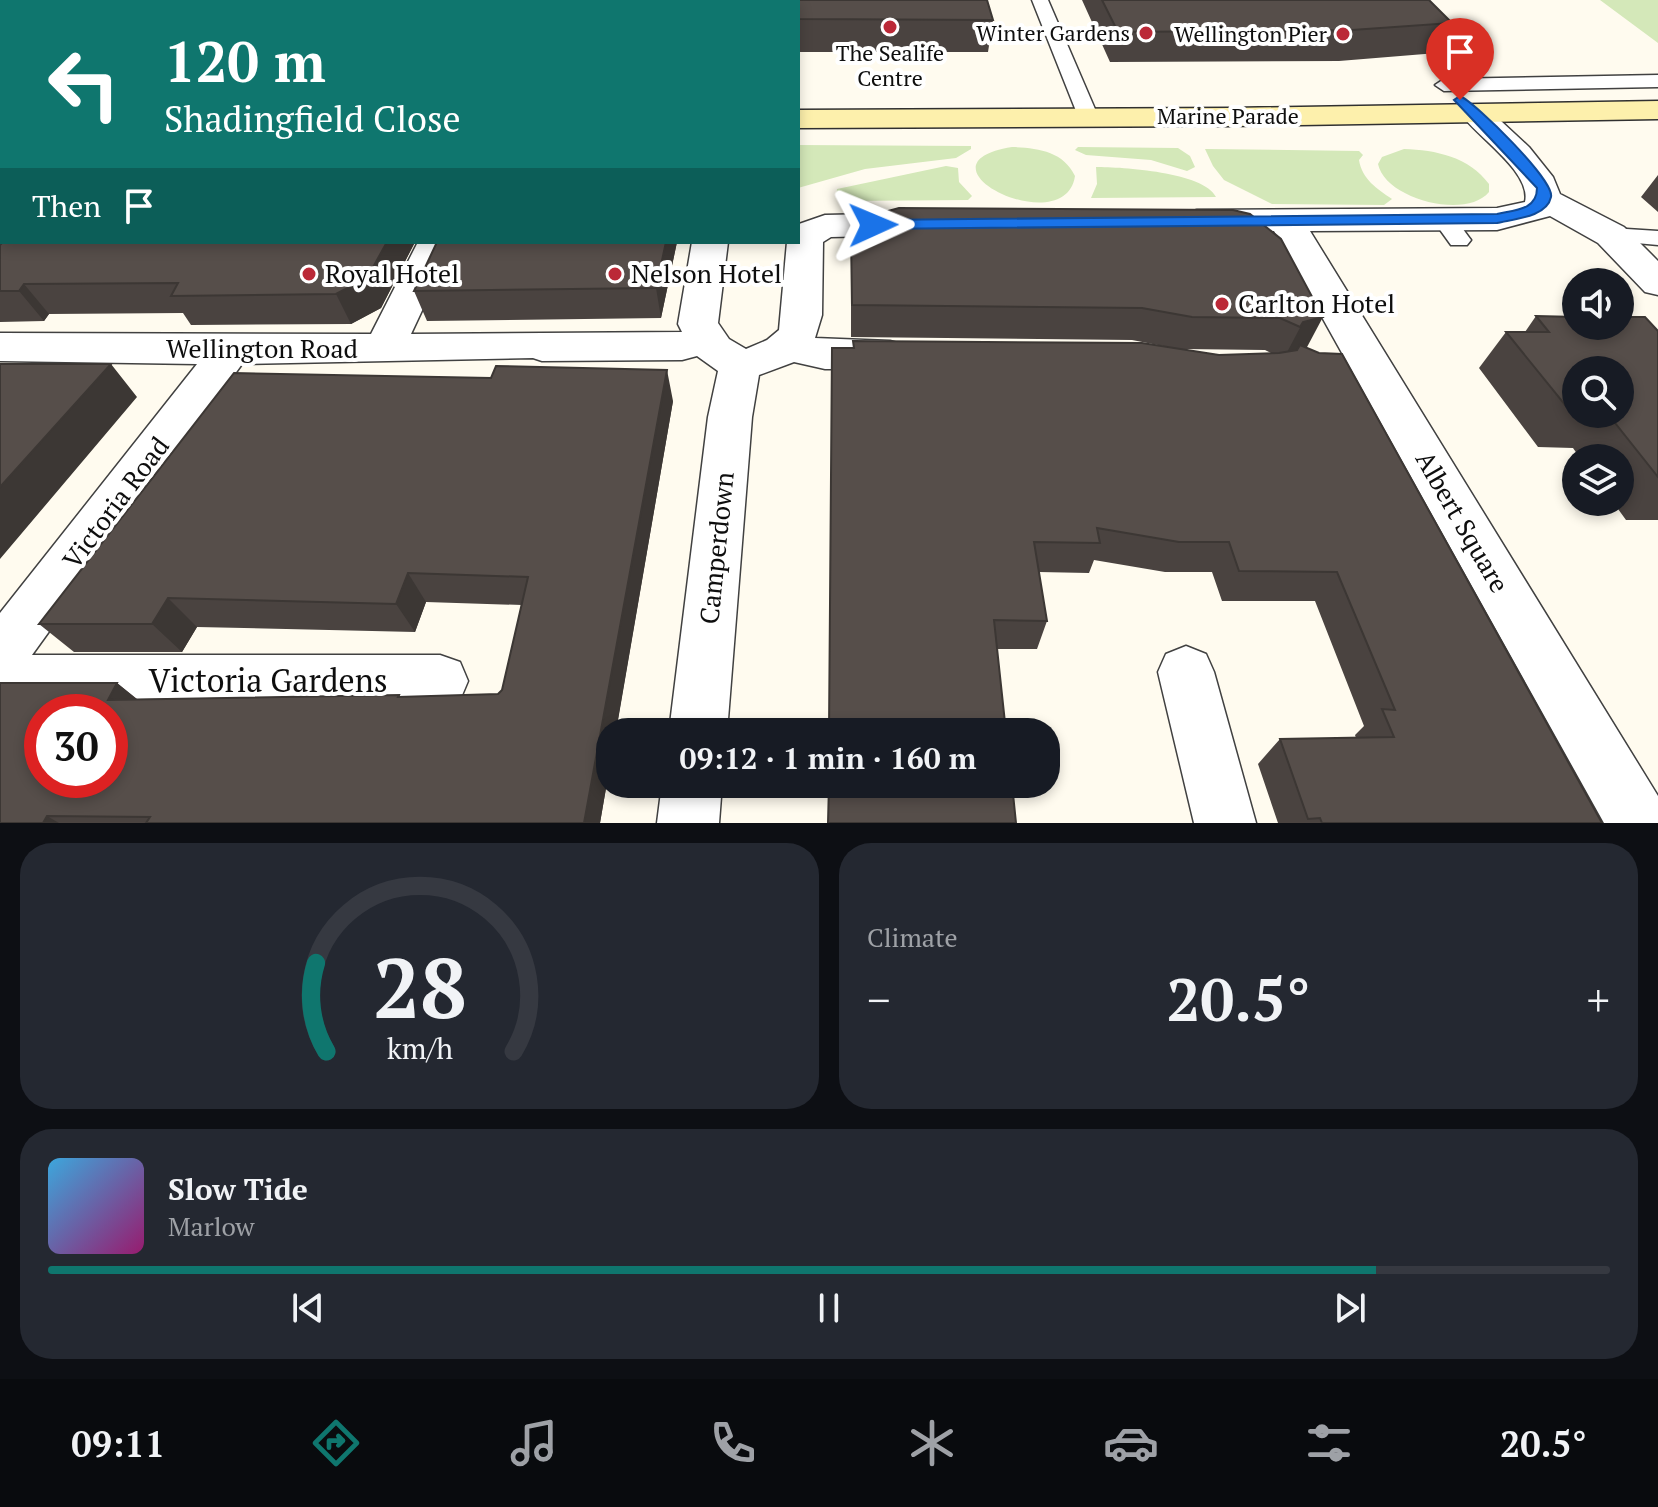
<!DOCTYPE html>
<html lang="en">
<head>
<meta charset="utf-8">
<style>
	body { margin:0; font-family:"PT Serif",serif; background:#242831; color:#f1f3f6; height:100vh; display:flex; flex-direction:column; font-size:30px; white-space:nowrap }
	* { box-sizing:border-box; margin:0 }
	p { font-size:26px; color:#9ea1a6 }
	.icon { flex:none; width:44px; height:44px; fill:none; stroke:currentColor; stroke-width:2; stroke-linecap:round; stroke-linejoin:round }
	.map { position:relative; height:823px; overflow:hidden }
	.panel { display:flex; flex-direction:column; gap:20px; padding:20px; background:#0d0f14; flex:1 }
	.panel>* { flex:none }
	.hud { position:absolute; left:0px; top:0px; width:800px; height:244px; box-shadow:0 4px 12px #0003; background:#0f766e; color:#fff; overflow:hidden }
	.controls { position:absolute; left:1562px; top:268px; display:grid; gap:16px }
	.controls a { display:grid; place-items:center; width:72px; height:72px; border-radius:50%; background:#171b24; box-shadow:0 4px 12px #0003; font-size:40px }
	.speed { position:absolute; left:24px; top:694px; display:flex; gap:16px; font-size:40px; font-weight:700; text-align:center }
	.speed>* { display:grid; place-content:center; width:104px; height:104px; border-radius:50%; background:#171b24; box-shadow:0 4px 12px #0003; line-height:1 }
	.speed .limit { border:12px solid #d22; background:#fff; color:#111 }
	.pin { position:absolute; display:grid; place-items:center; width:68px; height:68px; color:#fff; margin:-82px -34px; border-radius:50% 50% 50% 0; rotate:-45deg; box-shadow:0 0 8px #0007 }
	.pin .icon { rotate:45deg }
	.me { position:absolute; width:88px; margin:-44px; rotate:89deg; stroke-linejoin:round; filter:drop-shadow(0 0 6px #0008) }
	.turn { display:flex; align-items:center; gap:28px; height:168px; padding:0 32px; font-size:36px }
	.turn .icon { width:104px; height:104px; stroke-width:2.5 }
	.turn b { display:block; font-size:56px; line-height:68px }
	.then { display:flex; align-items:center; height:76px; padding:0 32px; background:#0003; gap:16px; font-size:30px }
	.big { font-size:60px; font-weight:700; line-height:1.1 }
	.panel .card { flex:1; display:flex; flex-direction:column; justify-content:center; gap:12px; min-width:0; padding:0 28px; border-radius:32px; background:#242831 }
	.panel .dial { align-items:center; gap:0 }
	.dial svg { height:208px; overflow:visible; fill:none; stroke:#363941; stroke-width:7; stroke-linecap:round; text-anchor:middle }
	.dial text { fill:#f1f3f6; stroke:none }
	.song { display:flex; align-items:center; gap:24px }
	.cover { width:96px; height:96px; border-radius:12px; background:linear-gradient(135deg,hsl(200 70% 55%),hsl(320 70% 35%)) }
	.played { height:8px; border-radius:4px; background:linear-gradient(90deg,#0f766e 85%,#363941 85%) }
	.keys { display:flex; justify-content:space-around; direction:ltr }
	.heat { display:flex; justify-content:space-between; align-items:center; font-size:44px; direction:ltr }
	.panel .tiles { flex:1; display:grid; gap:20px; grid-template-columns:1fr 1fr }
	.card:last-child { grid-column:span 2 }
	.trip { position:absolute; left:596px; top:718px; width:464px; height:80px; border-radius:32px; background:#171b24; box-shadow:0 4px 12px #0003; font-weight:700; line-height:80px; text-align:center }
	.dock { display:flex; height:128px; justify-content:space-around; align-items:center; background:#090b0e; color:#9ea1a6 }
	.dock .icon { width:56px; height:56px }
	.dock .current { color:#0f766e }
	.dock b { font-size:36px; color:#f1f3f6 }
	.map>svg:first-child { display:block }
</style>
</head>
<body>
<div class="map">
<svg width="1658" height="823" viewBox="0 0 1658 823">
	<rect width="100%" height="100%" fill="#fffbef"/>
	<path fill="#d4e8b9" d="M1600 0H1658V43Z
		M798 145 971 146V149L956 158 865 169 798 188Z
		M1012 147C1038 148 1063 151 1075 176 1065 243 906 164 1012 147Z
		M1078 147 1178 148 1190 156 1195 167 1187 171 1151 160 1086 155 1075 150Z
		M1205 149 1359 151 1363 155 1359 160C1362 179 1377 189 1392 199L1384 205 1272 204 1224 180 1213 166Z
		M1404 149C1436 150 1469 157 1489 184V192C1466 220 1385 199 1378 164L1382 157Z
		M946 166 958 168 959 182 972 196 968 200 846 201 836 197 837 189Z
		M1096 167C1122 167 1204 172 1216 197L1091 198 1097 184Z"/>
	<g fill="none" stroke-linecap="round" stroke-linejoin="round">
		<defs>
			<path id="lane" d="M1032 0H1048L1098 116 1095 120H1081L1078 116Z
				M1658 75V87L1444 91 1435 85 1444 79Z
				M1444 213C1456 216 1463 230 1471 240L1467 245H1451L1433 220 1436 215Z
				M1611 228 1658 231V245L1603 240 1600 235 1603 230Z"/>
			<path id="street" d="M1476 105 1487 108 1529 147 1553 177 1560 194 1624 227 1658 261V295L1645 292 1598 243 1550 216 1497 230 1310 231 1658 796V823H1604L1274 231 1197 232 1184 229 1179 221 1184 213 1197 210 1497 208 1525 202C1532 172 1477 137 1461 114L1465 108Z
				M920 213 933 216 938 224 933 232 920 235 831 237 823 242 822 315 815 338 890 341 905 345 911 355 905 365 890 369H825L794 362 759 375 752 417 727 732H669L708 417 718 371 697 356 682 360 542 361 533 358 242 364 32 655H440L460 662 468 681 460 700 440 707H0V613L197 364 0 361V333L371 334 418 242H454L411 334 682 332 678 324 692 242H728L718 323 729 339 746 349 767 340 779 330 787 242H798L799 224 825 215Z
				M1186 646 1206 654 1214 672 1256 823H1194L1158 672 1166 654Z
				M662 784H722L719 823H657Z"/>
			<path id="secondary" d="M1658 101V119L1232 126 798 128V110L1232 108Z
				M0 110H2V128H0Z"/>
		</defs>
		<use href="#lane" stroke="#414141" stroke-width="3"/>
		<use href="#street" stroke="#414141" stroke-width="3"/>
		<use href="#secondary" stroke="#303030" stroke-width="3"/>
		<use href="#lane" fill="#fff" fill-rule="evenodd"/>
		<use href="#street" fill="#fff" fill-rule="evenodd"/>
		<use href="#secondary" fill="#fdf0ac" fill-rule="evenodd"/>
	</g>
	<path fill="#4a4340" fill-rule="evenodd" d="M1082 0H1429L1452 23 1437 53 1339 61 1110 62Z
		M798 2 993 20 988 52H798Z
		M0 126H2V242H415L381 308 351 324 191 325 183 313 49 314 44 321 0 322Z
		M1658 175V212L1641 197Z
		M851 234 1281 239 1307 348 1602 823H1278L1258 764 1280 739 1356 738 1355 735 1364 726 1315 601H1222L1212 572H1165L1094 560 1089 573 1039 572 1047 621 1037 649H997L829 732 1163 346 1132 340 851 337ZM1183 349 1265 350 1273 354 1219 355Z
		M677 242 661 318 427 321 414 291 433 251Z
		M1536 316 1658 331V520H1626L1613 502H1620V458H1580L1573 448 1538 447 1479 368 1506 332H1525ZM1576 370 1620 414H1576Z
		M673 401 600 823H0L117 683 137 699 399 695 401 697 498 694 502 690 522 605 426 602 415 632 197 627 182 652H74L39 624Z"/>
	<path fill="#3c3734" d="M0 227 2 229V242H7L0 249Z
		M387 242H415L381 308 351 324 336 294Z
		M666 242H677L661 318 656 288Z
		M24 284 49 314 44 321 19 291Z
		M1323 317 1306 349 1284 358 1303 322Z
		M111 364 137 397 0 559V487Z
		M667 370 673 401 616 732H610V765L600 823H584Z
		M408 573 426 602 415 632 396 604Z
		M168 598 197 627 182 652 152 624Z
		M117 683 150 710 108 700Z
		M47 816 59 823H43Z"/>
	<path fill="#564e4a" stroke="#3c3734" stroke-width="2" fill-rule="evenodd" d="M687 0H987L993 20 798 19V2H686Z
		M1102 0H1429L1452 23 1352 30 1118 32Z
		M0 126H2V210H0Z
		M899 208 1233 210 1250 214 1281 239 1323 317 1303 322 1300 327 1280 318 1192 317 1142 308 852 305 851 234 870 216Z
		M3 242H387L367 278 336 294 171 296 178 283 24 284 19 291H0V245Z
		M437 242H666L656 288 414 291Z
		M1536 316 1576 317V326H1620V317H1645L1658 331V477L1608 414H1620V370H1576V411H1570L1506 332H1549Z
		M853 341 1142 343 1219 355 1279 353 1297 350 1300 345 1319 353 1342 354 1602 823H1322L1320 818 1308 819 1280 739 1394 737 1382 709 1395 710 1337 572 1239 571 1229 542H1179L1097 528 1100 543 1034 542 1047 621 994 620 1006 732H829L832 348H854Z
		M0 364H111L0 487Z
		M496 366 667 370 584 823H146L150 817 47 816 43 823H0V683H117L108 700 399 695 398 697 498 694 502 690 528 577 408 573 396 604 168 598 152 624H39L234 373 491 378ZM42 712H110V780H42Z
		M829 784H1012L1016 823H828Z"/>
	<path fill="#1a73e8" stroke="#114b97" stroke-width="2" d="M1460 96C1476 103 1555 181 1551 197 1547 217 1514 219 1497 223L873 229 866 225 873 220 1497 214C1515 210 1537 210 1537 188L1456 102 1454 100Z"/>
	<g fill="#bb2937" stroke="#fff" stroke-width="3">
		<circle cx="890" cy="27" r="8"/>
		<circle cx="1146" cy="33" r="8"/>
		<circle cx="1343" cy="34" r="8"/>
		<circle cx="309" cy="274" r="8"/>
		<circle cx="615" cy="274" r="8"/>
		<circle cx="1222" cy="304" r="8"/>
	</g>
	<g text-anchor="middle" stroke-width="8" stroke-linejoin="round" paint-order="stroke">
		<g font-size="22" fill="#0e0e0e" stroke="#fff" text-anchor="end">
			<text x="1130" y="41">Winter Gardens</text>
			<text x="1327" y="42">Wellington Pier</text>
			<text x="890" y="61" text-anchor="middle">The Sealife<tspan x="890" dy="25">Centre</tspan></text>
		</g>
		<g font-size="22" fill="#0e0e0e" stroke="#fff">
			<text x="1228" y="124">Marine Parade</text>
		</g>
		<g font-size="26" fill="#0e0e0e" stroke="#fff" text-anchor="start">
			<text x="325" y="283">Royal Hotel</text>
			<text x="631" y="283">Nelson Hotel</text>
			<text x="1238" y="313">Carlton Hotel</text>
		</g>
		<g font-size="26" fill="#0e0e0e" stroke="#fff">
			<text x="262" y="358">Wellington Road</text>
			<text transform="translate(116 503) rotate(-53)" y="9">Victoria Road</text>
			<text transform="translate(1462 522) rotate(60)" y="9">Albert Square</text>
			<text transform="translate(717 548) rotate(-84)" y="9">Camperdown</text>
		</g>
		<g font-size="32" fill="#0e0e0e" stroke="#fff">
			<text x="268" y="692">Victoria Gardens</text>
		</g>
	</g>
</svg>
<div class="controls">
<a><svg class="icon" aria-label="sound" viewBox="0 0 24 24"><path d="M4 9h4l5-4v14l-5-4H4zM17 9q2 3 0 6"/></svg></a>
<a><svg class="icon" aria-label="search" viewBox="0 0 24 24"><circle cx="10" cy="10" r="6"/><path d="M15 15l6 6"/></svg></a>
<a><svg class="icon" aria-label="layers" viewBox="0 0 24 24"><path d="M12 4l9 5-9 5-9-5zM3 14l9 5 9-5"/></svg></a>
</div>
<div class="speed"><div class="limit">30</div></div>
<div class="pin" style="left:1460px;top:100px;background:#d93025"><svg class="icon" aria-label="arrive" viewBox="0 0 24 24"><path d="M6 21V4h12l-3 4 3 4H6"/></svg></div>
<svg class="me" style="left:873px;top:225px" viewBox="-20 -20 40 40"><path d="M0-17L14 15 0 8-14 15z" fill="#1a73e8" stroke="#fff" stroke-width="4"/></svg>
<div class="trip">09:12 · 1 min · 160 m</div>
<div class="hud">
<div class="turn"><svg class="icon" aria-label="left" viewBox="0 0 24 24"><path d="M17 20v-9H6M10 6l-5 5 5 5"/></svg><div><b>120 m</b>Shadingfield Close</div></div>
<div class="then">Then<svg class="icon" aria-label="arrive" viewBox="0 0 24 24"><path d="M6 21V4h12l-3 4 3 4H6"/></svg></div>
</div>
</div>
<section class="panel">
<div class="tiles">
<div class="card dial"><svg viewBox="0 0 100 80">
<path d="M14 69A42 42 0 1 1 86 69"/>
<path d="M14 69A42 42 0 0 1 10 35" stroke="#0f766e"/>
<text x="50" y="56" font-size="32" font-weight="700">28</text>
<text x="50" y="72" font-size="11">km/h</text>
</svg></div>
<div class="card"><p>Climate</p>
<div class="heat"><a>−</a><b class="big">20.5°</b><a>+</a></div>
</div>
<div class="card">
<div class="song"><i class="cover"></i><div><b>Slow Tide</b><p>Marlow</p></div></div>
<div class="played"></div>
<div class="keys"><svg class="icon" aria-label="previous" viewBox="0 0 24 24"><path d="M18 5L8 12l10 7zM5 5v14"/></svg><svg class="icon" aria-label="pause" viewBox="0 0 24 24"><path d="M8 5v14M16 5v14"/></svg><svg class="icon" aria-label="next" viewBox="0 0 24 24"><path d="M6 5l10 7-10 7zM19 5v14"/></svg></div>
</div>
</div>
</section>
<nav class="dock">
<b>09:11</b>
<svg class="icon current" aria-label="directions" viewBox="0 0 24 24"><path d="M12 3l9 9-9 9-9-9zM9 14v-3h6M13 9l2 2-2 2"/></svg>
<svg class="icon" aria-label="music" viewBox="0 0 24 24"><path d="M9 18V5l10-2v13"/><circle cx="6" cy="18" r="3"/><circle cx="16" cy="16" r="3"/></svg>
<svg class="icon" aria-label="phone" viewBox="0 0 24 24"><path d="M5 4h4l2 5-3 2q2 4 5 5l2-3 5 2v4C11 20 4 13 5 4z"/></svg>
<svg class="icon" aria-label="climate" viewBox="0 0 24 24"><path d="M12 3v18M4 7l16 10M4 17L20 7"/></svg>
<svg class="icon" aria-label="car" viewBox="0 0 24 24"><path d="M5 17H2v-5l4-1 3-4h7l3 4 3 1v5h-3M9 17h6M6 11h13"/><circle cx="7" cy="17" r="2"/><circle cx="17" cy="17" r="2"/></svg>
<svg class="icon" aria-label="filters" viewBox="0 0 24 24"><path d="M4 7h16M4 17h16"/><circle cx="9" cy="7" r="2"/><circle cx="15" cy="17" r="2"/></svg>
<b>20.5°</b>
</nav>
</body>
</html>
